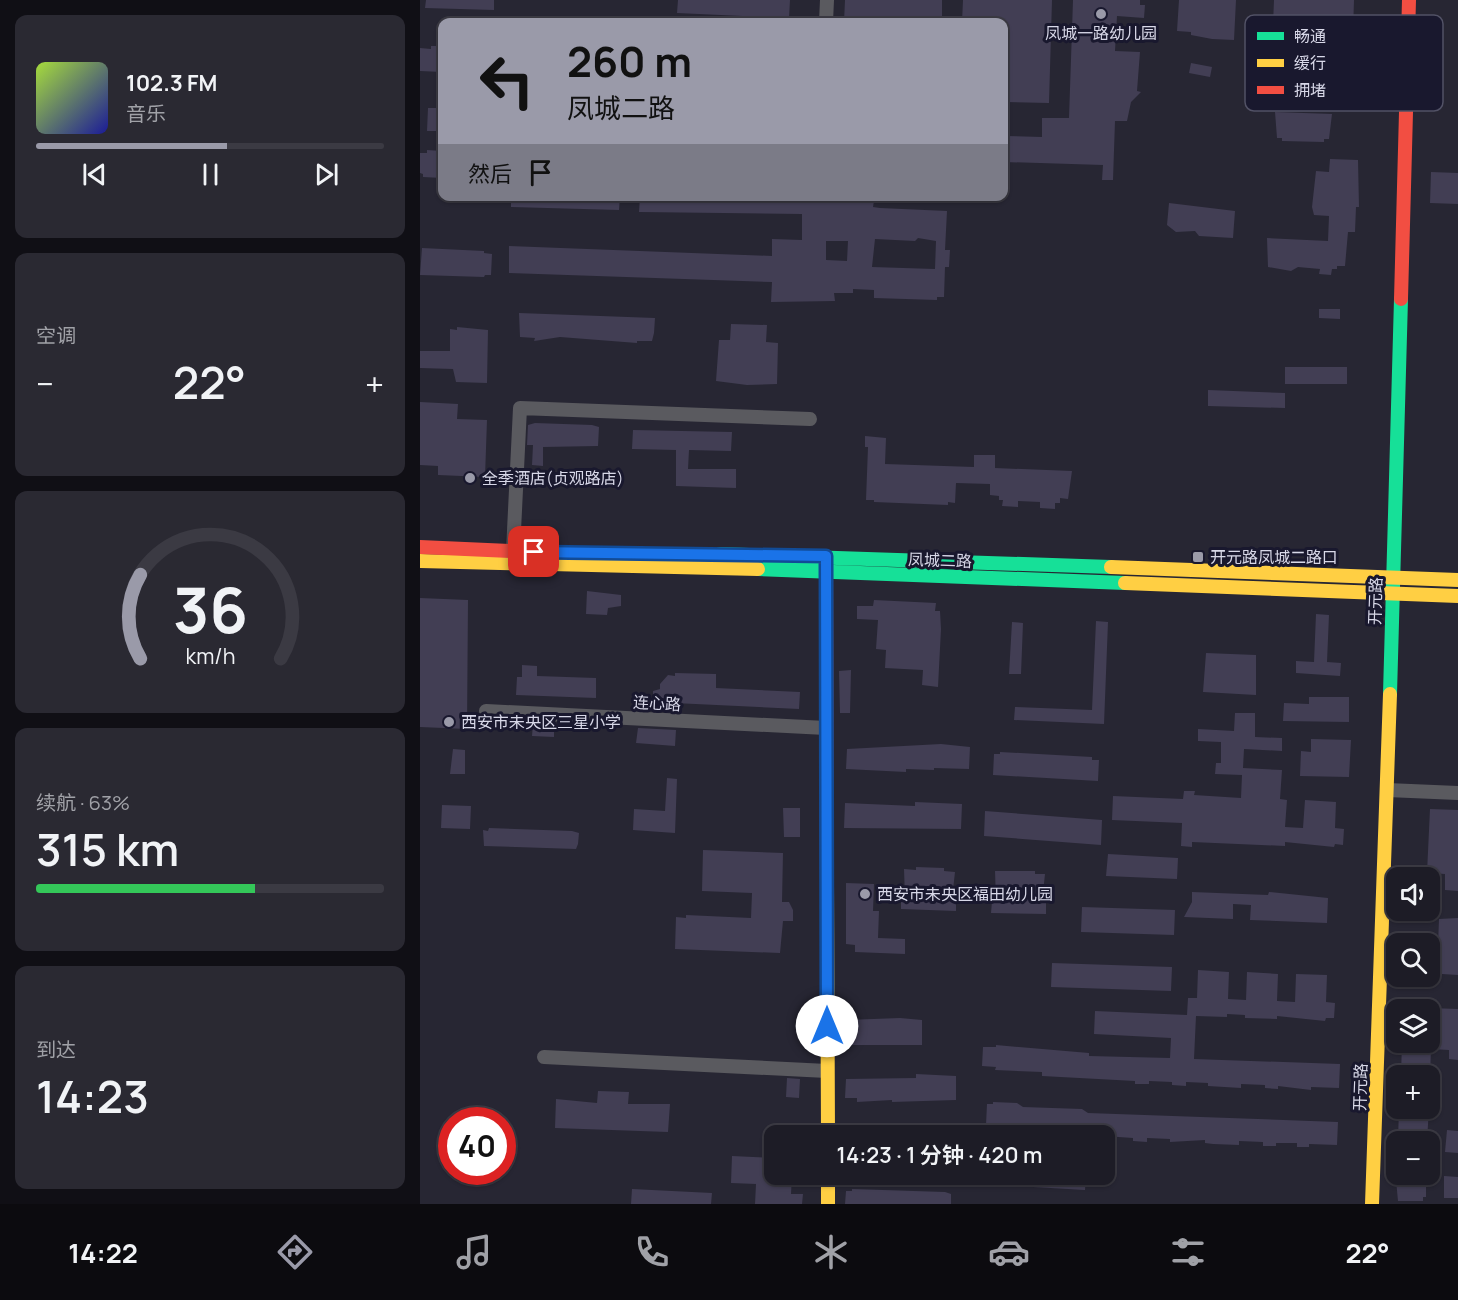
<!DOCTYPE html>
<html lang="zh">
<head>
<meta charset="utf-8">
<style>
	body { margin:0; font-family:Manrope,"Noto Sans SC",sans-serif; background:#2a2932; color:#f1f3f6; height:100vh; display:flex; flex-direction:column; font-size:22px; white-space:nowrap }
	* { box-sizing:border-box; margin:0 }
	p { font-size:20px; color:#a0a1a7 }
	.icon { flex:none; width:33px; height:33px; fill:none; stroke:currentColor; stroke-width:2; stroke-linecap:round; stroke-linejoin:round }
	.map { position:relative; flex:1; overflow:hidden }
	.panel { display:flex; flex-direction:column; gap:15px; padding:15px; background:#100f15; width:420px }
	.panel>* { flex:none }
	.guide { position:absolute; left:18px; top:18px; width:570px; height:183px; border-radius:12px; box-shadow:0 2px 4px #0004,0 0 0 2px #3b3a43; background:#9a9aa9; color:#111; overflow:hidden }
	.controls { position:absolute; left:966px; top:867px; display:grid; gap:12px }
	.controls a { display:grid; place-items:center; width:54px; height:54px; border-radius:12px; background:#1d1c26; box-shadow:0 2px 4px #0004,0 0 0 2px #3b3a43; font-size:30px }
	.speed { position:absolute; left:18px; top:1107px; display:flex; gap:12px; font-size:30px; font-weight:700; text-align:center }
	.speed>* { display:grid; place-content:center; width:78px; height:78px; border-radius:50%; background:#1d1c26; box-shadow:0 2px 4px #0004,0 0 0 2px #3b3a43; line-height:1 }
	.speed .limit { border:9px solid #d22; background:#fff; color:#111 }
	.pin { position:absolute; display:grid; place-items:center; width:51px; height:51px; color:#fff; margin:-26px; border-radius:12px; box-shadow:0 3px 9px #0006 }
	.me { position:absolute; width:66px; margin:-33px; rotate:0deg; stroke-linejoin:round; filter:drop-shadow(0 0 4px #0008) }
	.turn { display:flex; align-items:center; gap:21px; height:126px; padding:0 30px; font-size:27px }
	.turn .icon { width:78px; height:78px; stroke-width:2.5 }
	.turn b { display:block; font-size:42px; line-height:51px }
	.then { display:flex; align-items:center; height:57px; padding:0 30px; background:#0003; gap:12px; font-size:22px }
	.big { font-size:45px; font-weight:600; line-height:1.1 }
	.panel .tile { flex:1; display:flex; flex-direction:column; justify-content:center; gap:9px; min-width:0; padding:0 21px; border-radius:12px; background:#2a2932 }
	.panel .dial { align-items:center; gap:0 }
	.dial svg { height:156px; overflow:visible; fill:none; stroke:#3b3a43; stroke-width:7; stroke-linecap:round; text-anchor:middle }
	.dial text { fill:#f1f3f6; stroke:none }
	.song { display:flex; align-items:center; gap:18px }
	.cover { width:72px; height:72px; border-radius:9px; background:linear-gradient(135deg,hsl(80 70% 55%),hsl(240 70% 35%)) }
	.played { height:6px; border-radius:3px; background:linear-gradient(90deg,#9a9aa9 55%,#3b3a43 55%) }
	.keys { display:flex; justify-content:space-around; direction:ltr }
	.heat { display:flex; justify-content:space-between; align-items:center; font-size:33px; direction:ltr }
	.charge { height:9px; border-radius:4px; background:linear-gradient(90deg,#34c759 63%,#3b3a43 0) }
	.trip { position:absolute; left:344px; top:1125px; width:351px; height:60px; border-radius:12px; background:#1d1c26; box-shadow:0 2px 4px #0004,0 0 0 2px #3b3a43; font-weight:600; line-height:60px; text-align:center }
	.tab-bar { display:flex; height:96px; justify-content:space-around; align-items:center; background:#0c0b0f; color:#a0a1a7 }
	.tab-bar .icon { width:42px; height:42px }
	.tab-bar .selected { color:#9a9aa9 }
	.tab-bar b { font-size:27px; color:#f1f3f6 }
	main { display:flex; flex:1; min-height:0 }
	.map>svg:first-child { display:block }
</style>
</head>
<body>
<main>
<section class="panel">
<div class="tile">
<div class="song"><i class="cover"></i><div><b>102.3 FM</b><p>音乐</p></div></div>
<div class="played"></div>
<div class="keys"><svg class="icon" aria-label="previous" viewBox="0 0 24 24"><path d="M18 5L8 12l10 7zM5 5v14"/></svg><svg class="icon" aria-label="pause" viewBox="0 0 24 24"><path d="M8 5v14M16 5v14"/></svg><svg class="icon" aria-label="next" viewBox="0 0 24 24"><path d="M6 5l10 7-10 7zM19 5v14"/></svg></div>
</div>
<div class="tile"><p>空调</p>
<div class="heat"><a>−</a><b class="big">22°</b><a>+</a></div>
</div>
<div class="tile dial"><svg viewBox="0 0 100 80">
<path d="M14 69A42 42 0 1 1 86 69"/>
<path d="M14 69A42 42 0 0 1 14 26" stroke="#9a9aa9"/>
<text x="50" y="56" font-size="32" font-weight="700">36</text>
<text x="50" y="72" font-size="11">km/h</text>
</svg></div>
<div class="tile"><p>续航 · 63%</p><b class="big">315 km</b><div class="charge"></div></div>
<div class="tile"><p>到达</p><b class="big">14:23</b></div>
</section>
<div class="map">
<svg width="1038" height="1204" viewBox="0 0 1038 1204">
	<rect width="100%" height="100%" fill="#272633"/>
	<path fill="#423e54" fill-rule="evenodd" d="M6 0H74V10L5 8Z
		M258 0H370L369 18 257 13Z
		M425 0H522V22H424Z
		M543 0H632L629 103 584 102V22H542Z
		M653 0H720V5H725L724 18 697 16 695 51 720 52 717 91 721 92 711 102 707 121H695L693 180H682L683 165 584 162V136L622 137V118H649Z
		M759 0H816L814 40 792 39 771 35V32L757 31Z
		M854 0H934L933 32H930L928 47 885 45V50L852 49Z
		M11 46H22V72L0 71V48L11 49Z
		M771 63 792 67 790 77 769 73Z
		M8 108H22V131H7Z
		M855 112 912 114 909 139H904V142L862 141V138H857Z
		M7 150 22 151V178L3 177V174L0 173V153H7Z
		M910 159 938 160 939 207H936L935 232H928L925 266H917V269H912L911 275 899 274 900 269 878 267 871 271 848 267 847 238 908 241 909 216 894 215 892 207 896 171 909 172Z
		M1011 172 1038 173V204L1010 203Z
		M91 196H200L199 210 91 207Z
		M220 196H411V199L454 201 453 207 460 208 527 211 525 250H530L529 267H525L524 297H517V300L454 298V290L433 289V293H414L415 301 351 302 352 282 89 273V246L352 256V239L382 240V214L219 212ZM498 238 516 241 515 269 452 267 455 239 495 241ZM406 241H428L427 261 406 260Z
		M749 203 815 211 813 238 779 236 775 231 756 232 747 225Z
		M2 248 64 251V253L72 254 71 275H65L64 277 0 275Z
		M899 309H920V319L899 318Z
		M99 313 235 318 234 333 232 341H217V343L140 337 114 341 115 338 100 337Z
		M311 324 347 325 346 342 358 343 357 384 327 385 296 381 299 340H310Z
		M37 327 68 330 67 383 36 382 33 369 0 368V351H30V329L37 330Z
		M865 367H927V384H865Z
		M788 390 865 393V408L788 406Z
		M0 402 38 404 37 419 67 420 65 477 18 475V466L0 465Z
		M115 423 172 425 179 427 178 446 123 447V466L112 465 113 445H107L108 425Z
		M213 430 312 432 311 451 269 450 268 469H316V488L256 486V450L212 449Z
		M445 436 466 438 465 464 554 467V455H575V468L652 471 648 499 640 498V503H635V509L620 508V502L598 501V507L582 506 583 500H579V496L570 495V484L536 483 535 503 528 502V505L454 502V500H446L448 447H445Z
		M167 591 201 595V606L188 608 187 615 166 614Z
		M0 598 48 600 47 729 0 727Z
		M454 600 516 603 515 611H520L521 629 518 687 502 685 503 670 465 668 466 650 456 649 458 620 437 619V606H453Z
		M896 614 909 615 907 662 921 663 920 676 876 673V661L894 662Z
		M676 621 688 622 684 724 594 720 595 707 672 710Z
		M592 622 603 623 601 674H589Z
		M786 653 836 655V695L783 692Z
		M102 665 117 666V676L176 678V698L96 695 97 677H102Z
		M431 670 430 713H420L419 671Z
		M255 673 296 674V688L380 692 379 709 233 702V691L240 689V684L248 675 255 676Z
		M889 697H929V722L863 721 864 703 889 704Z
		M815 713H835V737L862 738V751L824 749 823 768 862 770 860 799 867 800 865 827 883 828 885 800 916 802 915 828 924 829 923 845 915 844 914 847 865 842V846L772 842V847L761 846 762 823 692 820 693 796 763 799 764 791H775L774 795 821 798 822 775 795 774 796 763H801V742L778 741V729L814 731Z
		M134 723V737L112 736 113 724Z
		M218 728 256 730 255 746 216 743Z
		M891 739 931 740 929 777 880 776 881 751 891 752Z
		M521 744 550 747 549 769 514 768V770L486 769V772L426 769 427 749Z
		M33 749 45 750V774H30Z
		M580 752 672 757V760H679L678 781 573 775 574 754H580Z
		M247 778 257 779 255 833 213 830 214 809 245 811Z
		M495 802 542 804 541 829 424 828 425 803 495 806Z
		M22 805 51 806 50 829 21 828Z
		M363 808H380V837H364Z
		M1010 809 1038 810V891L1025 890V874L1007 873Z
		M565 811 682 820 681 845 564 836Z
		M69 828 152 831 159 833 158 844 156 849 64 846 63 830 68 831Z
		M283 850 363 853 362 902H369L373 910V921H363L360 953 255 949 256 917 266 918V915L331 918 332 893 282 891Z
		M688 854 758 858 757 879 686 876Z
		M496 867 524 868V871L535 872 532 899 536 900V911L481 909V898H485L484 869 496 870Z
		M575 871H615V874H625L622 902H626V914L571 913 572 901H576Z
		M426 883 454 884 453 911H459L458 938 485 939V954L435 952V945L426 944Z
		M772 892 848 895 849 892 908 898 907 923 830 920 831 905 813 904V919L764 917 772 902Z
		M662 907 755 910 754 935 661 932Z
		M1038 918V975L1022 974V971H1017L1019 919Z
		M632 963 752 967 751 991 631 987Z
		M778 970 809 972 808 999 826 1000 827 972 858 974 857 1001 875 1002 876 974 907 975 906 1002 915 1003 914 1018H906L905 1021 857 1016V1019L825 1018V1015L807 1014V1017L776 1016 774 1059 920 1064 919 1088 891 1087V1090L858 1086V1089L845 1088V1085L821 1084V1088L788 1086V1083L766 1082V1086L752 1085V1082L729 1081V1084H715V1081L622 1076V1072L575 1070 576 1067 562 1066 563 1047H576V1045L669 1053V1056L750 1058 751 1038 674 1034 675 1011 767 1015 768 998H777Z
		M1010 1008 1038 1009V1060L1029 1059V1050L1011 1049 1010 1076 981 1075 982 1042H1010Z
		M480 1018 502 1020V1045H425L426 1020Z
		M496 1074 536 1076V1100L472 1102V1100L437 1102V1098H425L426 1079 496 1078Z
		M367 1078 380 1079 379 1098 366 1097Z
		M178 1091 209 1092 208 1104H250L248 1132 135 1128 136 1099 177 1103Z
		M573 1102 597 1103 603 1107 662 1109 668 1113 918 1122 917 1145 889 1144V1147H877V1143H856V1146H843V1142L819 1141V1145L793 1144 785 1143V1140L750 1142V1139L727 1138V1142L713 1141V1138L684 1136 682 1132 602 1131V1127L566 1125 567 1104H573Z
		M979 1108H1009L1007 1141 978 1140Z
		M1027 1130 1038 1131V1153L1025 1152Z
		M312 1156 354 1158V1174H372L371 1194H383L382 1204H335L336 1184 311 1183Z
		M596 1174H666L665 1190 595 1186Z
		M980 1174 1003 1176V1181H1006V1197H1003V1201H978L976 1180H980Z
		M1024 1176 1038 1177V1198H1024Z
		M212 1189 292 1193 291 1204H211Z
		M432 1189 525 1192 531 1194V1204H425L426 1191H432Z"/>
	<g fill="none" stroke-linecap="round" stroke-linejoin="round">
		<path stroke="#5a5a5f" stroke-width="14" d="M406 22 407 0
			M93 551 100 408 390 419
			M66 711 406 728
			M967 790 1038 793
			M124 1057 407 1071"/>
		<path stroke="#16e098" stroke-width="14" d="M300 554 691 567
			M338 569 705 583
			M970 694 981 299"/>
		<path stroke="#ffcf43" stroke-width="14" d="M0 561 338 569
			M691 567 1038 580
			M705 583 1038 596
			M407 884 408 1136
			M408 1174V1204
			M952 1204 970 694"/>
		<path stroke="#f24e42" stroke-width="14" d="M981 299 989 0
			M0 547 91 551
			M406 559 407 884"/>
	</g>
	<g fill="none" stroke-linecap="round" stroke-linejoin="round">
		<defs>
			<path id="route" d="M114 552 406 556 407 1026"/>
		</defs>
		<use href="#route" stroke="#114b97" stroke-width="15"/>
		<use href="#route" stroke="#1a73e8" stroke-width="10"/>
	</g>
	<g fill="#9a9aa9" stroke="#19182e" stroke-width="2">
		<circle cx="681" cy="14" r="6"/>
		<circle cx="50" cy="478" r="6"/>
		<rect x="772" y="551" width="12" height="12" rx="3"/>
		<circle cx="29" cy="722" r="6"/>
		<circle cx="445" cy="894" r="6"/>
	</g>
	<g text-anchor="middle" stroke-width="6" stroke-linejoin="round" paint-order="stroke">
		<g font-size="16" fill="#d8d8e8" stroke="#19182e" text-anchor="start">
			<text x="681" y="39" text-anchor="middle">凤城一路幼儿园</text>
			<text x="62" y="484">全季酒店(贞观路店)</text>
			<text x="790" y="563">开元路凤城二路口</text>
			<text x="41" y="728">西安市未央区三星小学</text>
			<text x="457" y="900">西安市未央区福田幼儿园</text>
		</g>
		<g font-size="16" fill="#d8d8e8" stroke="#19182e">
			<text transform="translate(520 560) rotate(2)" y="6">凤城二路</text>
			<text transform="translate(955 601) rotate(-88)" y="6">开元路</text>
			<text transform="translate(237 703) rotate(3)" y="6">连心路</text>
			<text transform="translate(940 1087) rotate(-88)" y="6">开元路</text>
		</g>
	</g>
	<rect x="825" y="15" width="198" height="96" rx="9" fill="#19182e" stroke="#525266" stroke-width="1.5"/>
	<rect x="837" y="32" width="27" height="8" fill="#16e098"/>
	<rect x="837" y="59" width="27" height="8" fill="#ffcf43"/>
	<rect x="837" y="86" width="27" height="8" fill="#f24e42"/>
	<g font-size="16" fill="#d8d8e8">
		<text x="874" y="42">畅通</text>
		<text x="874" y="69">缓行</text>
		<text x="874" y="96">拥堵</text>
	</g>
</svg>
<div class="controls">
<a><svg class="icon" aria-label="sound" viewBox="0 0 24 24"><path d="M4 9h4l5-4v14l-5-4H4zM17 9q2 3 0 6"/></svg></a>
<a><svg class="icon" aria-label="search" viewBox="0 0 24 24"><circle cx="10" cy="10" r="6"/><path d="M15 15l6 6"/></svg></a>
<a><svg class="icon" aria-label="layers" viewBox="0 0 24 24"><path d="M12 4l9 5-9 5-9-5zM3 14l9 5 9-5"/></svg></a>
<a>+</a>
<a>−</a>
</div>
<div class="speed"><div class="limit">40</div></div>
<div class="pin" style="left:114px;top:552px;background:#d93025"><svg class="icon" aria-label="arrive" viewBox="0 0 24 24"><path d="M6 21V4h12l-3 4 3 4H6"/></svg></div>
<svg class="me" style="left:407px;top:1026px" viewBox="-20 -20 40 40"><circle r="19" fill="#fff"/><path d="M0-13L10 11 0 6-10 11z" fill="#1a73e8"/></svg>
<div class="trip">14:23 · 1 分钟 · 420 m</div>
<div class="guide">
<div class="turn"><svg class="icon" aria-label="left" viewBox="0 0 24 24"><path d="M17 20v-9H6M10 6l-5 5 5 5"/></svg><div><b>260 m</b>凤城二路</div></div>
<div class="then">然后<svg class="icon" aria-label="arrive" viewBox="0 0 24 24"><path d="M6 21V4h12l-3 4 3 4H6"/></svg></div>
</div>
</div>
</main>
<nav class="tab-bar">
<b>14:22</b>
<svg class="icon selected" aria-label="directions" viewBox="0 0 24 24"><path d="M12 3l9 9-9 9-9-9zM9 14v-3h6M13 9l2 2-2 2"/></svg>
<svg class="icon" aria-label="music" viewBox="0 0 24 24"><path d="M9 18V5l10-2v13"/><circle cx="6" cy="18" r="3"/><circle cx="16" cy="16" r="3"/></svg>
<svg class="icon" aria-label="phone" viewBox="0 0 24 24"><path d="M5 4h4l2 5-3 2q2 4 5 5l2-3 5 2v4C11 20 4 13 5 4z"/></svg>
<svg class="icon" aria-label="climate" viewBox="0 0 24 24"><path d="M12 3v18M4 7l16 10M4 17L20 7"/></svg>
<svg class="icon" aria-label="car" viewBox="0 0 24 24"><path d="M5 17H2v-5l4-1 3-4h7l3 4 3 1v5h-3M9 17h6M6 11h13"/><circle cx="7" cy="17" r="2"/><circle cx="17" cy="17" r="2"/></svg>
<svg class="icon" aria-label="filters" viewBox="0 0 24 24"><path d="M4 7h16M4 17h16"/><circle cx="9" cy="7" r="2"/><circle cx="15" cy="17" r="2"/></svg>
<b>22°</b>
</nav>
</body>
</html>
